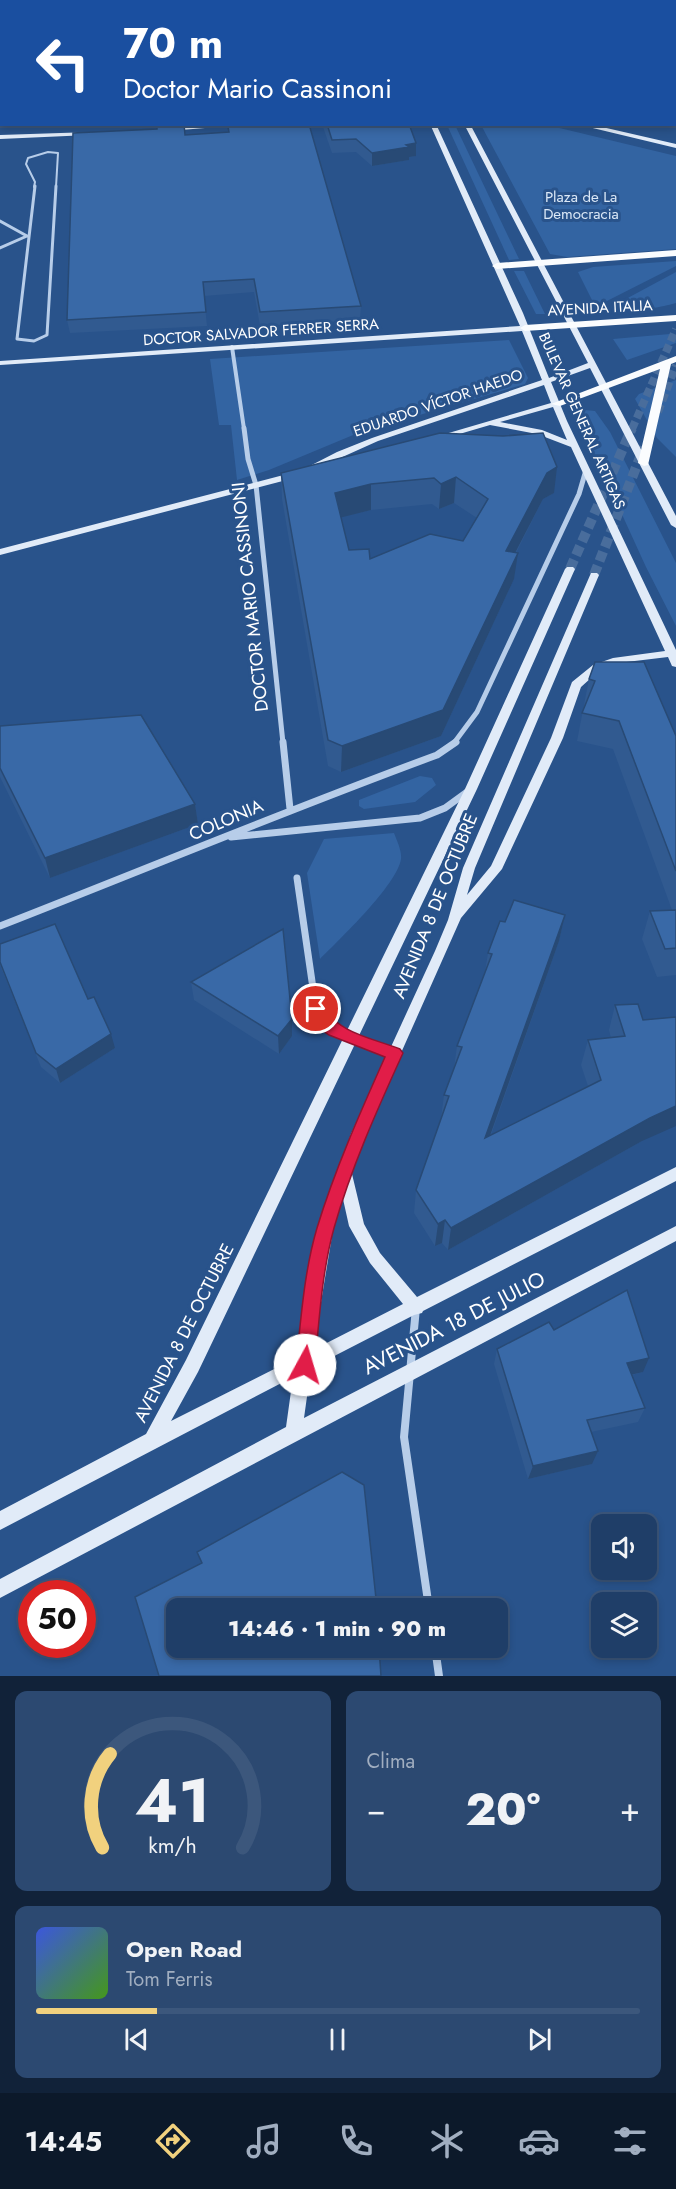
<!DOCTYPE html>
<html lang="es">
<head>
<meta charset="utf-8">
<style>
	body { margin:0; font-family:Jost,sans-serif; background:#2c4971; color:#f1f3f6; height:100vh; display:flex; flex-direction:column; font-size:22px; white-space:nowrap }
	* { box-sizing:border-box; margin:0 }
	p { font-size:20px; color:#a1aec0 }
	.icon { flex:none; width:33px; height:33px; fill:none; stroke:currentColor; stroke-width:2; stroke-linecap:round; stroke-linejoin:round }
	.map { position:relative; height:1676px; overflow:hidden }
	.panel { display:flex; flex-direction:column; gap:15px; padding:15px; background:#112239; flex:1 }
	.panel>* { flex:none }
	.top-card { position:absolute; left:0px; top:0px; width:676px; height:126px; box-shadow:0 3px 9px #0003,0 0 0 2px #3c577c; background:#1a4fa0; color:#fff; overflow:hidden }
	.buttons { position:absolute; left:591px; top:1514px; display:grid; gap:12px }
	.buttons a { display:grid; place-items:center; width:66px; height:66px; border-radius:12px; background:#1f3e68; box-shadow:0 3px 9px #0003,0 0 0 2px #3c577c; font-size:30px }
	.speed { position:absolute; left:18px; top:1580px; display:flex; gap:12px; font-size:30px; font-weight:700; text-align:center }
	.speed>* { display:grid; place-content:center; width:78px; height:78px; border-radius:50%; background:#1f3e68; box-shadow:0 3px 9px #0003,0 0 0 2px #3c577c; line-height:1 }
	.speed .limit { border:9px solid #d22; background:#fff; color:#111 }
	.pin { position:absolute; display:grid; place-items:center; width:51px; height:51px; color:#fff; margin:-26px; border:3px solid #fff; border-radius:50%; box-shadow:0 2px 6px #0007 }
	.me { position:absolute; width:66px; margin:-33px; rotate:6deg; stroke-linejoin:round; filter:drop-shadow(0 0 4px #0008) }
	.turn { display:flex; align-items:center; gap:21px; height:126px; padding:0 24px; font-size:27px }
	.turn .icon { width:78px; height:78px; stroke-width:2.5 }
	.turn b { display:block; font-size:42px; line-height:51px }
	.big { font-size:45px; font-weight:800; line-height:1.1 }
	.panel .card { flex:1; display:flex; flex-direction:column; justify-content:center; gap:9px; min-width:0; padding:0 21px; border-radius:12px; background:#2c4971 }
	.panel .dial { align-items:center; gap:0 }
	.dial svg { height:156px; overflow:visible; fill:none; stroke:#3c577c; stroke-width:7; stroke-linecap:round; text-anchor:middle }
	.dial text { fill:#f1f3f6; stroke:none }
	.song { display:flex; align-items:center; gap:18px }
	.cover { width:72px; height:72px; border-radius:9px; background:linear-gradient(135deg,hsl(230 70% 55%),hsl(100 70% 35%)) }
	.played { height:6px; border-radius:3px; background:linear-gradient(90deg,#f1d17e 20%,#3c577c 20%) }
	.keys { display:flex; justify-content:space-around; direction:ltr }
	.heat { display:flex; justify-content:space-between; align-items:center; font-size:33px; direction:ltr }
	.panel .tiles { flex:1; display:grid; gap:15px; grid-template-columns:1fr 1fr }
	.card:last-child { grid-column:span 2 }
	.trip { position:absolute; left:166px; top:1598px; width:342px; height:60px; border-radius:12px; background:#1f3e68; box-shadow:0 3px 9px #0003,0 0 0 2px #3c577c; font-weight:800; line-height:60px; text-align:center }
	.tab-bar { display:flex; height:96px; justify-content:space-around; align-items:center; background:#0c192a; color:#a1aec0 }
	.tab-bar .icon { width:42px; height:42px }
	.tab-bar .current { color:#f1d17e }
	.tab-bar b { font-size:27px; color:#f1f3f6 }
	.map>svg:first-child { display:block }
</style>
</head>
<body>
<div class="map">
<svg width="676" height="1676" viewBox="0 0 676 1676">
	<rect width="100%" height="100%" fill="#29538b"/>
	<path fill="#3364a2" d="M447 125H455L519 259 509 260Z
		M481 125H547L676 156V249L567 257 550 254Z
		M676 261V266L601 304 593 302 578 272 593 267Z
		M514 271H524L545 314H536Z
		M676 272V303C663 307 621 315 611 307Z
		M670 334 676 336V343L627 360 613 339Z
		M509 340 528 378 525 384 358 433 269 470 237 480 231 425H219L210 359Z
		M676 380V457L657 438 635 399 639 394Z
		M584 410 595 411 610 432 676 563V626L646 567 588 440 582 415Z
		M420 776 432 778 436 785 415 802 364 809 359 806V800Z
		M394 833C397 841 402 851 401 859 397 885 339 940 320 959L307 873 324 839Z"/>
	<g fill="none" stroke-linecap="round" stroke-linejoin="round">
		<path stroke="#496d9c" stroke-width="8" stroke-dasharray="8 4" stroke-linecap="butt" d="M658 412 676 365
			M632 429 676 329"/>
		<path stroke="#496d9c" stroke-width="10" stroke-dasharray="10 5" stroke-linecap="butt" d="M570 569 632 428
			M594 575 644 447"/>
		<path stroke="#b7cde9" stroke-width="2" d="M34 187 35 182 26 164 28 158 48 152 58 153 56 187"/>
		<path stroke="#b7cde9" stroke-width="3" d="M35 186 17 339 34 341 47 335 56 186
			M0 221 27 236
			M0 248 27 236"/>
		<path stroke="#b7cde9" stroke-width="3" d="M53 2 57 0
			M526 2 529 0"/>
		<path stroke="#b7cde9" stroke-width="4" d="M232 347 244 429"/>
		<path stroke="#b7cde9" stroke-width="5" d="M244 428 248 459 256 485 283 743
			M454 743 477 712 579 494 586 470"/>
		<path stroke="#b7cde9" stroke-width="7" d="M283 742 290 809
			M231 837 420 818 445 808 467 792
			M297 878 316 1009C335 1037 365 1043 395 1053
			M0 926C146 869 290 809 437 755L456 742"/>
		<path stroke="#b7cde9" stroke-width="8" d="M416 1308 404 1437 429 1608
			M435 1647 439 1676"/>
		<path fill="#e1ebf8" fill-rule="evenodd" d="M375 0H381V2H376Z
			M401 0H407V2H402Z
			M0 45H2V49H0Z
			M675 55H676V59H675Z
			M212 124H253L169 131 166 129 169 127Z
			M430 124H436L523 313 549 378 588 363 464 124H470L676 516V528L671 525 590 368 551 382 567 421 676 650V667L672 666 668 657 618 663 601 669 581 687 563 738 502 869 461 918 365 1134 352 1174 364 1224 380 1253 417 1297 676 1167V1181L423 1311 422 1313 414 1315 311 1368 304 1418 676 1226V1241L0 1598V1579L286 1427 293 1377 0 1530V1511L146 1434 186 1360 465 789 565 569 567 567H573L575 569 477 789 198 1372 171 1421 296 1358 304 1300 317 1230 351 1134 435 951 448 920 463 868 591 573H597L599 575 475 868 467 895 491 866 551 738 572 682 593 665 613 658 665 651 571 447 537 434 490 425 439 440 435 437 551 403 544 385 378 441 309 472H303L302 470 337 452 372 438 542 380 522 331 0 365V361L520 326ZM553 407 567 440 542 430 500 422ZM343 1199 349 1226 370 1263 403 1304 313 1350 333 1230Z
			M576 124H589L676 144V148Z
			M91 132 92 133 89 135 0 139V135Z
			M295 472 298 473V477L0 555V549Z"/>
		<path fill="#fafcfe" fill-rule="evenodd" d="M676 250V256L497 269 492 266 497 263Z
			M676 315V321L525 331 520 328 525 325Z
			M676 356V362L671 364 648 465 644 466 638 463 660 369 560 406 551 404Z"/>
	</g>
	<path fill="#315a90" fill-rule="evenodd" d="M427 0H472V2H428Z
		M322 124H409L416 143V156L409 157V160L372 166 356 152 332 153Z
		M228 127 361 306 360 320 260 326 254 292 204 296 207 326 70 333 67 320 185 135 228 132Z
		M440 433 554 493 543 499 516 553 514 579 441 736 341 772 328 766 282 499 281 473ZM454 503 477 518 463 541 370 559 349 550 341 517 371 510 432 504 439 509Z
		M595 662 676 736V975L657 977 642 939 650 911 672 910 613 749 577 741 589 679Z
		M0 726 195 804 198 824 50 878 0 777Z
		M565 915 559 941 491 1135 588 1086 581 1065 588 1040 611 1038 609 1030 615 1005 638 1004 642 1141 448 1250 442 1243 435 1246 414 1213 416 1190 441 1118 444 1095 454 1068 457 1046 485 972 488 953 505 922Z
		M0 944 88 999 115 1048 60 1083 41 1067 0 965Z
		M191 982 292 1019V1036L279 1054 194 1000Z
		M554 1330 643 1372 632 1375 645 1408 638 1422 591 1432 592 1464 528 1479 494 1364 497 1349Z"/>
	<path fill="#284a75" d="M416 143V156L409 157V160L372 166V153Z
		M557 467 554 493 543 499 503 576 506 551 547 473Z
		M456 477 454 503 439 509 441 484Z
		M371 484V510L335 519V493Z
		M518 553 514 579 441 736 341 772 342 746Z
		M195 804 198 824 50 878 45 858Z
		M565 915 559 941 481 1161 485 1138Z
		M292 1019V1036L279 1054 278 1036Z
		M111 1034 115 1048 60 1083 56 1069Z
		M676 1106V1126L642 1141 448 1250 451 1228 650 1118Z
		M445 1220 442 1243 435 1246 438 1224Z
		M649 1358 643 1372 621 1377 627 1363Z
		M598 1451 592 1464 528 1479 533 1466Z"/>
	<path fill="#3969a7" stroke="#284a75" stroke-width="1.5" fill-rule="evenodd" d="M157 124H184L185 135 229 132 228 127 280 124H309L361 306 260 312 254 279 203 282 206 312 67 320 73 133 157 129Z
		M327 124H409L416 143 406 145 409 147 372 153 356 139 332 140Z
		M440 433 503 436 543 433 557 467 547 473 506 551 518 553 443 710 342 746 328 740 281 473ZM456 477 488 499 463 541 430 534 370 559 369 549 349 550 335 493 371 484 434 478 441 484Z
		M595 662H644L676 736V871L619 721 582 713 595 681 589 679Z
		M141 715 195 804 45 858 0 768V726Z
		M514 900 565 915 485 1138 601 1080 588 1040 625 1036 615 1005 638 1004 643 1020 676 1017V1106L650 1118 451 1228 445 1220 438 1224 416 1190 449 1096 444 1095 462 1047 457 1046 492 954 488 953 500 921 505 922Z
		M676 910V948L665 949 650 911Z
		M55 924 88 999 94 997 111 1034 56 1069 36 1053 0 962V944Z
		M283 929 292 1019 278 1036 191 982Z
		M627 1290 649 1358 627 1363 645 1408 587 1420 598 1451 533 1466 497 1349 549 1322 554 1330Z
		M342 1472 364 1485 377 1608H177V1647H379L381 1676H159L135 1597 202 1563 197 1552Z"/>
	<path fill="#e11d48" stroke="#92132f" stroke-width="1.5" d="M316 1003 322 1004C336 1033 372 1038 400 1049L403 1053C377 1110 351 1168 334 1228 322 1272 319 1320 315 1365L312 1371 305 1374 299 1371 296 1365C301 1319 304 1272 317 1228 335 1169 360 1113 385 1057L329 1035 318 1027 309 1009Z"/>
	<g text-anchor="middle" stroke-width="6" stroke-linejoin="round" paint-order="stroke">
		<g font-size="15" fill="#dbe8f7" stroke="#29538b">
			<text x="581" y="202">Plaza de La<tspan x="581" dy="17">Democracia</tspan></text>
		</g>
		<g font-size="15" fill="#fff" stroke="#29538b">
			<text transform="translate(600 308) rotate(-3)" y="5">AVENIDA ITALIA</text>
			<text transform="translate(261 332) rotate(-4)" y="5">DOCTOR SALVADOR FERRER SERRA</text>
			<text transform="translate(438 403) rotate(-19)" y="5">EDUARDO VÍCTOR HAEDO</text>
			<text transform="translate(582 421) rotate(66)" y="5">BULEVAR GENERAL ARTIGAS</text>
		</g>
		<g font-size="18" fill="#fff" stroke="#29538b">
			<text transform="translate(250 597) rotate(-96)" y="6">DOCTOR MARIO CASSINONI</text>
			<text transform="translate(226 820) rotate(-23)" y="6">COLONIA</text>
			<text transform="translate(435 906) rotate(-68)" y="6">AVENIDA 8 DE OCTUBRE</text>
			<text transform="translate(184 1333) rotate(-63)" y="6">AVENIDA 8 DE OCTUBRE</text>
		</g>
		<g font-size="21" fill="#fff" stroke="#29538b">
			<text transform="translate(454 1323) rotate(-27)" y="7">AVENIDA 18 DE JULIO</text>
		</g>
	</g>
</svg>
<div class="buttons">
<a><svg class="icon" aria-label="sound" viewBox="0 0 24 24"><path d="M4 9h4l5-4v14l-5-4H4zM17 9q2 3 0 6"/></svg></a>
<a><svg class="icon" aria-label="layers" viewBox="0 0 24 24"><path d="M12 4l9 5-9 5-9-5zM3 14l9 5 9-5"/></svg></a>
</div>
<div class="speed"><div class="limit">50</div></div>
<div class="pin" style="left:316px;top:1009px;background:#d93025"><svg class="icon" aria-label="arrive" viewBox="0 0 24 24"><path d="M6 21V4h12l-3 4 3 4H6"/></svg></div>
<svg class="me" style="left:305px;top:1365px" viewBox="-20 -20 40 40"><circle r="19" fill="#fff"/><path d="M0-13L10 11 0 6-10 11z" fill="#e11d48"/></svg>
<div class="trip">14:46 · 1 min · 90 m</div>
<div class="top-card">
<div class="turn"><svg class="icon" aria-label="left" viewBox="0 0 24 24"><path d="M17 20v-9H6M10 6l-5 5 5 5"/></svg><div><b>70 m</b>Doctor Mario Cassinoni</div></div>
</div>
</div>
<section class="panel">
<div class="tiles">
<div class="card dial"><svg viewBox="0 0 100 80">
<path d="M14 69A42 42 0 1 1 86 69"/>
<path d="M14 69A42 42 0 0 1 18 21" stroke="#f1d17e"/>
<text x="50" y="56" font-size="32" font-weight="700">41</text>
<text x="50" y="72" font-size="11">km/h</text>
</svg></div>
<div class="card"><p>Clima</p>
<div class="heat"><a>−</a><b class="big">20°</b><a>+</a></div>
</div>
<div class="card">
<div class="song"><i class="cover"></i><div><b>Open Road</b><p>Tom Ferris</p></div></div>
<div class="played"></div>
<div class="keys"><svg class="icon" aria-label="previous" viewBox="0 0 24 24"><path d="M18 5L8 12l10 7zM5 5v14"/></svg><svg class="icon" aria-label="pause" viewBox="0 0 24 24"><path d="M8 5v14M16 5v14"/></svg><svg class="icon" aria-label="next" viewBox="0 0 24 24"><path d="M6 5l10 7-10 7zM19 5v14"/></svg></div>
</div>
</div>
</section>
<nav class="tab-bar">
<b>14:45</b>
<svg class="icon current" aria-label="directions" viewBox="0 0 24 24"><path d="M12 3l9 9-9 9-9-9zM9 14v-3h6M13 9l2 2-2 2"/></svg>
<svg class="icon" aria-label="music" viewBox="0 0 24 24"><path d="M9 18V5l10-2v13"/><circle cx="6" cy="18" r="3"/><circle cx="16" cy="16" r="3"/></svg>
<svg class="icon" aria-label="phone" viewBox="0 0 24 24"><path d="M5 4h4l2 5-3 2q2 4 5 5l2-3 5 2v4C11 20 4 13 5 4z"/></svg>
<svg class="icon" aria-label="climate" viewBox="0 0 24 24"><path d="M12 3v18M4 7l16 10M4 17L20 7"/></svg>
<svg class="icon" aria-label="car" viewBox="0 0 24 24"><path d="M5 17H2v-5l4-1 3-4h7l3 4 3 1v5h-3M9 17h6M6 11h13"/><circle cx="7" cy="17" r="2"/><circle cx="17" cy="17" r="2"/></svg>
<svg class="icon" aria-label="filters" viewBox="0 0 24 24"><path d="M4 7h16M4 17h16"/><circle cx="9" cy="7" r="2"/><circle cx="15" cy="17" r="2"/></svg>
</nav>
</body>
</html>
